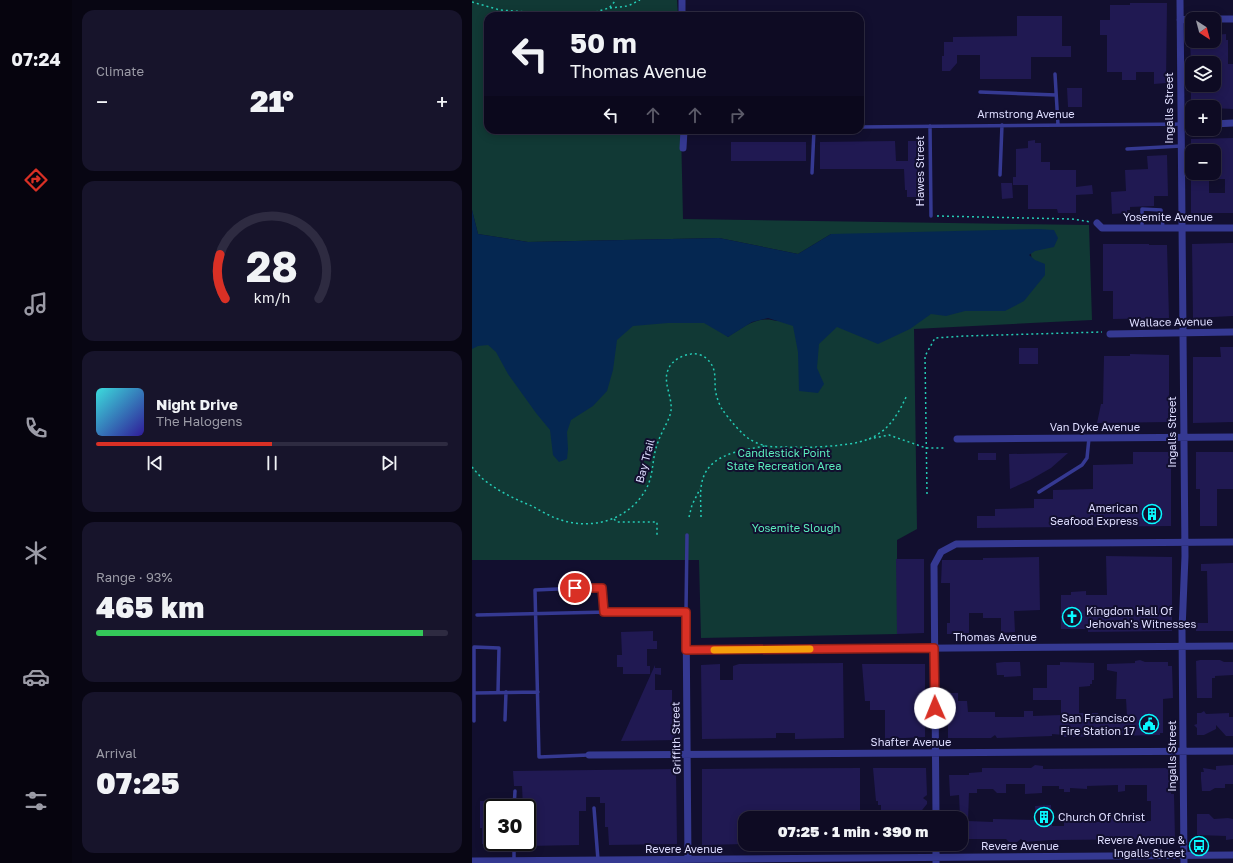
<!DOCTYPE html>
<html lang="en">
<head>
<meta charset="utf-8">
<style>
	body { margin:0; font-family:"Golos Text",sans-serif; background:#17142b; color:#f1f3f6; height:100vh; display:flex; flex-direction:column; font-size:15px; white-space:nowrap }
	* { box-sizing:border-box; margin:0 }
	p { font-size:13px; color:#9b9ba6 }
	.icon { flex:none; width:22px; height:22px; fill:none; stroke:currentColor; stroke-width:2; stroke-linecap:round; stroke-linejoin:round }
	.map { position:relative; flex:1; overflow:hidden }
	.details { display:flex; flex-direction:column; gap:10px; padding:10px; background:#080613; width:400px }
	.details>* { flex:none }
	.guide { position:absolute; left:12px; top:12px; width:380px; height:122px; border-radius:12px; box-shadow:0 2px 10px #0003,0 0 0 1px #2e2b41; background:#0e0b23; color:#f1f3f6; overflow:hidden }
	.needle { width:26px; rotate:144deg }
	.tools { position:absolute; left:713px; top:12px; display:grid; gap:8px }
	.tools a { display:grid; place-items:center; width:36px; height:36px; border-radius:8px; background:#0e0b23; box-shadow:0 2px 10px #0003,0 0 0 1px #2e2b41; font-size:20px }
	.speed { position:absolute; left:12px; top:799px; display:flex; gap:8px; font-size:20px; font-weight:700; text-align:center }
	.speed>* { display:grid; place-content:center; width:52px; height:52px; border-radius:50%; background:#0e0b23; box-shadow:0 2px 10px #0003,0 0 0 1px #2e2b41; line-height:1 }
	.speed .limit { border:2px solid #111; border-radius:6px; background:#fff; color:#111 }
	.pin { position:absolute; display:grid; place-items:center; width:34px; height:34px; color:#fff; margin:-17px; border:2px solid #fff; border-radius:50%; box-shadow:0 1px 4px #0007 }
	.me { position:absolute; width:44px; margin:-22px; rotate:359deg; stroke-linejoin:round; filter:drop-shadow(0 0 3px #0008) }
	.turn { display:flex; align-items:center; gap:14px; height:84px; padding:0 20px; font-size:18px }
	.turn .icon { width:52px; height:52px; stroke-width:2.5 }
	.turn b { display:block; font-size:28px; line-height:34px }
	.lanes { display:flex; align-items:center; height:38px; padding:0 20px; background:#0003; justify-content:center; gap:20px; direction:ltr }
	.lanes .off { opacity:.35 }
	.big { font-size:30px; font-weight:800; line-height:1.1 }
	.details .tile { flex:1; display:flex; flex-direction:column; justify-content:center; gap:6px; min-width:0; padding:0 14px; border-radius:12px; background:#17142b }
	.details .dial { align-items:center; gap:0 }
	.dial svg { height:104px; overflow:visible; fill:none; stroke:#2e2b41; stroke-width:7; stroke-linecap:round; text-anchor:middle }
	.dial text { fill:#f1f3f6; stroke:none }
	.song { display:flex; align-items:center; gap:12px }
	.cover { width:48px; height:48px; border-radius:6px; background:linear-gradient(135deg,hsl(180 70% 55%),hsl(250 70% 35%)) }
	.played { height:4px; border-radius:2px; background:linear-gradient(90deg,#d93025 50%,#2e2b41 50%) }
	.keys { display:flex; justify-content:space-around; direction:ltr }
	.heat { display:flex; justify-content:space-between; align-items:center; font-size:22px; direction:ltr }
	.charge { height:6px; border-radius:3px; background:linear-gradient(90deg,#34c759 93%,#2e2b41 0) }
	.trip { position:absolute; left:266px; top:811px; width:230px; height:40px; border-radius:12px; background:#0e0b23; box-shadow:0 2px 10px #0003,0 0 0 1px #2e2b41; font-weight:800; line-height:40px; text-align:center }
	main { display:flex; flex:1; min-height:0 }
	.tab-bar { display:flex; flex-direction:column; width:72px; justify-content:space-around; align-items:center; background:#06040e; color:#9b9ba6 }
	.tab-bar .icon { width:28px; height:28px }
	.tab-bar .on { color:#d93025 }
	.tab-bar b { font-size:18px; color:#f1f3f6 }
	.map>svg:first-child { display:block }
</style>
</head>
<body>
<main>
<nav class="tab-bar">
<b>07:24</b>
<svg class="icon on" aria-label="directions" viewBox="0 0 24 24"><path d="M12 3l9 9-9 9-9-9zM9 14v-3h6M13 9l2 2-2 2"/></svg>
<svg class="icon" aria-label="music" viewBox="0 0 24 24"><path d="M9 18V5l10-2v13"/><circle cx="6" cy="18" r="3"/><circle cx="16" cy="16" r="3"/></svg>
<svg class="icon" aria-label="phone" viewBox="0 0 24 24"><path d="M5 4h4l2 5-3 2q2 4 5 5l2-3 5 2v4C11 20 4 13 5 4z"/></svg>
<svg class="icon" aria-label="climate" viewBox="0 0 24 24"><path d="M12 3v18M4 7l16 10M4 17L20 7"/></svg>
<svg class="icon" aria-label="car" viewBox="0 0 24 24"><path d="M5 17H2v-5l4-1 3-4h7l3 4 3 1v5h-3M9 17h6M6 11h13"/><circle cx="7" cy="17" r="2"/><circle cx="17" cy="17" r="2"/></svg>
<svg class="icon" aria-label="filters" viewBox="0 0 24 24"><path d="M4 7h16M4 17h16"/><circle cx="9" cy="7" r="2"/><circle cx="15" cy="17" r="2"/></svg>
</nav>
<section class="details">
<div class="tile"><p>Climate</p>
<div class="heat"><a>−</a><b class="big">21°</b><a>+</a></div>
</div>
<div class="tile dial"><svg viewBox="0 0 100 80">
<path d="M14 69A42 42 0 1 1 86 69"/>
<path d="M14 69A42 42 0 0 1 10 35" stroke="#d93025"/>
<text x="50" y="56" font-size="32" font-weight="700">28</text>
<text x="50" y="72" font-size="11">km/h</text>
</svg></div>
<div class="tile">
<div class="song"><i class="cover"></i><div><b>Night Drive</b><p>The Halogens</p></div></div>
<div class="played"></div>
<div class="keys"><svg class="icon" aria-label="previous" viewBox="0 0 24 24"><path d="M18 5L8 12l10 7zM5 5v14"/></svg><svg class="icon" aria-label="pause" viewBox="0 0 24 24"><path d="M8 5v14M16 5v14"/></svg><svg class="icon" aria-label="next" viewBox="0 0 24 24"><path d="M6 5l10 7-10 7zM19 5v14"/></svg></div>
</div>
<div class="tile"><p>Range · 93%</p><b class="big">465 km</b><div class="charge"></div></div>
<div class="tile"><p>Arrival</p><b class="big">07:25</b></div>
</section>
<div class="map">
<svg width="761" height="863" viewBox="0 0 761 863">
	<rect width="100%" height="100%" fill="#120f2f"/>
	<path fill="#113935" d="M0 0H205L206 16H16V130H209L211 219 617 225 620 320 442 329 445 529 425 540V634L229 638 227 560H0V324L231 316 256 337C271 327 286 315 305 321L560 263 557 235 359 234 326 254 247 238 56 242 6 234 0 210Z"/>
	<path fill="#052751" d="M0 210 6 234 56 242 247 238 326 254 359 234 566 229 582 230 586 238 582 247 563 251 557 255 563 260 573 264V275L552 301 533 311H493L474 316 459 314 438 329 406 344 365 327 347 344 345 368 352 384 346 393 327 391 326 352 321 326 296 318 280 322 256 337 232 323H196L161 326 145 340 141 370 135 391 121 406 99 420 95 432 96 449 95 459 87 462 81 455 78 430 64 413 36 374 24 352 16 345 6 346 0 349Z"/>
	<path fill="#201952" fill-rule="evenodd" d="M658 3H695L694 83 682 84V72H664V80H650V72H635V35H628V20H638V5H658Z
		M545 16H590V46H599V57H559V79H508V55H485V63L478 71H470V56H472V42H481V37L545 36Z
		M754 34V40H756V64H761V109L719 107V85H742V63H719L718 41H742V35Z
		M595 88H610V107H596Z
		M761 138V213H719V173H737V193H753V179H742V151H719V139Z
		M563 140V143H569V162H578V170H604V187L620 185 621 194 604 195V213H586L585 209H556V185H541V177H544V149L556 148V141Z
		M423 141 424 161H436V141H447L448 158H445L446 197H435V190H433L432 169H348V142Z
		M259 142H334V161H259Z
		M695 155 696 196H682V206L658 207V210H655V213L640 214 639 192 654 191 653 170 676 169 675 156Z
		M529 183H540L541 198 530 199Z
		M761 243V316L721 318 720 244Z
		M631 244H677V245H695L697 318 641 319V291H631Z
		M748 347H761V422L721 423V357H749Z
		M547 348H566V364H547Z
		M658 354 697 355V422L625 423 629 404H631L632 356H658Z
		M661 452H699V526L505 528V516H523V509L562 508V499H581V490L621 489V465L661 464Z
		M724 452H761V489H745V526H728V489H724Z
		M506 453H524V460H506Z
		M596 453 579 468 558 480 538 489 537 454Z
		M634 556 700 557V631L616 632V629H589V595H599V592L614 591V595H635Z
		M567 557 568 610 542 611 543 632 529 633V618H511V613H497V633H481V634H475V623H478V583H469L470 560H511V558Z
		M424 559H452V633L425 634Z
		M761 563V631H724V623H736L735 571H729V564Z
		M181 631V641H185V649H175V666H178V674H151V667H145V655H150L149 632Z
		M668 660 673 662H696V666H700L701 698 691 699V733H688V735L592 737V735L580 734V736L525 738 523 735 519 738H476V700H478V693H486V701H495L496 712H523V717H552V711H561V716L589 715V700H561V688H575V665H588V662L622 663V680H620V684H618V686L607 687V713H626V715H635V716H655L654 699H644L645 672 635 670V664L663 663V661Z
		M728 660H748L752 662H761V675L743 676V678H740V698H725L724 661Z
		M532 662H548L549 676 532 677V675H525L524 663Z
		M371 663 372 738 323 739V733H304V738L230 739 229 665 248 664V680H261V666L267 664Z
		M390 664H453V737L413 739V710H398V701H393Z
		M183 665V668H189V675L183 674V690H200V702H204V740L149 741Z
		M732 711 734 714 757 713V717H761V736H754L744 725V729L732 735H725V728L722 725 725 724V713H729Z
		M563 765 571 766V769L702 768V781H699V794H702L703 839 579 840 552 842 549 839 545 842H537L534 839H489L487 795 478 796 477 775H497V773L510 772V768H559ZM534 784H553V794L570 793V786H587V789H592V792H598V788L615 789V786L646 785V792L653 791V785H675V801H679V821L646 822V816H638V822H592V826H580L579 805 563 806 564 820 521 819V822L496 821 497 793H505V789H521L525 793H534Z
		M761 765V784H753V788H743L738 791H730L729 779V772H732L731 768 744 770V766Z
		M388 768V818H273V844L230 845V769Z
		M401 768H454L455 795 451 798 455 801V804L446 815H426V818H409V805H406V801H404Z
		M204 769 205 844 137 845 136 827H133V803H128V797H114V811H107V845L55 846V808H51L50 786H42L41 771Z
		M8 801H24V808H21V844H10V828H8Z
		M725 814H737L742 819 756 818 761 819V839L754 840V836L725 835Z"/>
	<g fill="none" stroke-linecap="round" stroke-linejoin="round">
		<path stroke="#24ccb5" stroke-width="1.5" stroke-dasharray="2 3" stroke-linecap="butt" d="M0 2 28 10 69 13H120L137 8 144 0
			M138 8 156 6 168 0
			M465 216 600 219 619 222
			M397 439 417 435 454 448H472
			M0 467C5 473 10 479 16 483 30 493 45 500 60 506 69 511 79 517 89 520 118 529 150 522 169 497 184 477 178 463 186 442 189 433 195 424 198 415 203 400 190 384 196 370 199 361 210 355 219 354 224 353 230 355 234 358 248 370 240 383 245 397 246 401 248 406 250 409 256 418 271 436 279 440 284 443 290 445 294 446 301 447 308 447 314 447 335 448 356 447 376 444 409 440 422 424 435 395
			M455 494 453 356 463 338 493 336 630 332
			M217 517 220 505 228 489
			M229 517C229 507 228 497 229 488 232 454 267 451 293 446
			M142 519 145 522H185V535"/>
		<path stroke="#353992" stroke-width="3.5" d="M583 74 586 125
			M508 92 584 95
			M458 126 459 216
			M388 127 720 124
			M655 149 709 146
			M340 173 342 130
			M528 175 530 125
			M670 228V209L689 210 691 227
			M567 492 610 465 615 458 617 438
			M5 615 181 611 214 612 215 535
			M26 692 27 648 2 647V693L66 692
			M2 693V721
			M33 720 34 692
			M117 755 67 757 63 590 130 587 132 612
			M42 808 43 791
			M122 808 126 860
			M42 861V842"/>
		<path stroke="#353992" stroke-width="7" d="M708 0 713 556 710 630 712 863
			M210 16V0
			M741 19H761
			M708 20 720 19
			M742 124 761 123
			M211 148 212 130
			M625 223 630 228H761
			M638 334 761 332
			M485 439 761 437
			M214 612 216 863
			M214 650 761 646
			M117 755 761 751
			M464 818 462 565 469 552 484 544 761 542
			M464 844V863
			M0 861 761 855"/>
	</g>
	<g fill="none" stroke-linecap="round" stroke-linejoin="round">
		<defs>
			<path id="route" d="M103 588H130L132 612H214V650L462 648 463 708"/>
		</defs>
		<use href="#route" stroke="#8d1f18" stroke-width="10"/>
		<use href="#route" stroke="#d93025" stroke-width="7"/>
		<path stroke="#f59e0b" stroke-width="7" d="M242 650 338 649"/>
	</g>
	<defs>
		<symbol id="building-ring" viewBox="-11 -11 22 22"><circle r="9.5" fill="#120f2f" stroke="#09f9ff" stroke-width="1.5"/><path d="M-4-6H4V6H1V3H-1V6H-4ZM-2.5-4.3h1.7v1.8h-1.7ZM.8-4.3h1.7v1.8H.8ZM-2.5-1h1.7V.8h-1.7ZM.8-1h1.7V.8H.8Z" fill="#09f9ff"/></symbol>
		<symbol id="church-ring" viewBox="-11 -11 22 22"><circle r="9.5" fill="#120f2f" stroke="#09f9ff" stroke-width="1.5"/><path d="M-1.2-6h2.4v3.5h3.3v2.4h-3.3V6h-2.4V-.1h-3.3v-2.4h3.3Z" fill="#09f9ff"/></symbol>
		<symbol id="civic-ring" viewBox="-11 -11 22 22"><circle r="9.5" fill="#120f2f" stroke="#09f9ff" stroke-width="1.5"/><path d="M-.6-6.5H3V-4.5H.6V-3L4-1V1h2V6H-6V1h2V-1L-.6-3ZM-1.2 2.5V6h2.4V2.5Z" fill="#09f9ff"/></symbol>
		<symbol id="bus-ring" viewBox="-11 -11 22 22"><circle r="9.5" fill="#120f2f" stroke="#09f9ff" stroke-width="1.5"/><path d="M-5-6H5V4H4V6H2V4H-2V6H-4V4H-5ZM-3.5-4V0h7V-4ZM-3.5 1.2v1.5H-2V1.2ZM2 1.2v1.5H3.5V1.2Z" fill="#09f9ff"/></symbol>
	</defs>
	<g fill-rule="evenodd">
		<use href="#building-ring" x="669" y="503" width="22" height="22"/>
		<use href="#church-ring" x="589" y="606" width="22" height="22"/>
		<use href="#civic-ring" x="666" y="713" width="22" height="22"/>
		<use href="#building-ring" x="561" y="806" width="22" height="22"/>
		<use href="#bus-ring" x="716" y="835" width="22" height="22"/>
	</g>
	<g text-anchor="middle" stroke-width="4" stroke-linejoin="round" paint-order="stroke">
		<g font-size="11" fill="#deddff" stroke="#120f2f">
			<text transform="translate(697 108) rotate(-90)" y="4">Ingalls Street</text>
			<text x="554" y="118">Armstrong Avenue</text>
			<text transform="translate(448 171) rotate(-90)" y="4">Hawes Street</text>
			<text x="696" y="221">Yosemite Avenue</text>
			<text transform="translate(699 322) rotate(-1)" y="4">Wallace Avenue</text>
			<text x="623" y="431">Van Dyke Avenue</text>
			<text transform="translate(700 432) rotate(-90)" y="4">Ingalls Street</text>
			<text transform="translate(173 461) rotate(-75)" y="4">Bay Trail</text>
			<text x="523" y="641">Thomas Avenue</text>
			<text transform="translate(204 738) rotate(-91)" y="4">Griffith Street</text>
			<text x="439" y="746">Shafter Avenue</text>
			<text transform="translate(700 756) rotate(-90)" y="4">Ingalls Street</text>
			<text x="548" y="850">Revere Avenue</text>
			<text x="212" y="853">Revere Avenue</text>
		</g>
		<g font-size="11" fill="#5bedbd" stroke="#120f2f">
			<text x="312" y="457">Candlestick Point<tspan x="312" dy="13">State Recreation Area</tspan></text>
			<text x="324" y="532">Yosemite Slough</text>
		</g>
		<g font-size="11" fill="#deddff" stroke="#120f2f" text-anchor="end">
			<text x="666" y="512">American<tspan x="666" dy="13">Seafood Express</tspan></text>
			<text x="614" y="615" text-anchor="start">Kingdom Hall Of<tspan x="614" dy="13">Jehovah's Witnesses</tspan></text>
			<text x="663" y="722">San Francisco<tspan x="663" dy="13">Fire Station 17</tspan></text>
			<text x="586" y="821" text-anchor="start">Church Of Christ</text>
			<text x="713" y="844">Revere Avenue &amp;<tspan x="713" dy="13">Ingalls Street</tspan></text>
		</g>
	</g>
</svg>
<div class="tools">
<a><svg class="needle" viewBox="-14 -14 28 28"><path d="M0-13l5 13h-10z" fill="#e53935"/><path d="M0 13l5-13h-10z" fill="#9b9ba6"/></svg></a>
<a><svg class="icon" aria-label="layers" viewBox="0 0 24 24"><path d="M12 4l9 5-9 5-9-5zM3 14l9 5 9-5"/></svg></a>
<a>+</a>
<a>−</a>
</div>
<div class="speed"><div class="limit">30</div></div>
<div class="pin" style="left:103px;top:588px;background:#d93025"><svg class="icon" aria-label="arrive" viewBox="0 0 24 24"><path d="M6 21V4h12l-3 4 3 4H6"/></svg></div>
<svg class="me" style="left:463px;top:708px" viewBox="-20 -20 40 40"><circle r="19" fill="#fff"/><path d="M0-13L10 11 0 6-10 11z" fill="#d93025"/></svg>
<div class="trip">07:25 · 1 min · 390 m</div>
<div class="guide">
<div class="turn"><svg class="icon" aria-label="left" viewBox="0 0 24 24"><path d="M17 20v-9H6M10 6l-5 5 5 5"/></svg><div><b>50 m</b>Thomas Avenue</div></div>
<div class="lanes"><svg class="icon" aria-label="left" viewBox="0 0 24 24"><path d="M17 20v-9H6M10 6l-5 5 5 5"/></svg><svg class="icon off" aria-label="ahead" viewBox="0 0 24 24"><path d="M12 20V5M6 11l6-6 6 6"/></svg><svg class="icon off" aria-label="ahead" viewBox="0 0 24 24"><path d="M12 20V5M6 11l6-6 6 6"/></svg><svg class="icon off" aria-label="right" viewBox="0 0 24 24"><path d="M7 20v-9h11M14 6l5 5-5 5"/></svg></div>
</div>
</div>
</main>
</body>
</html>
